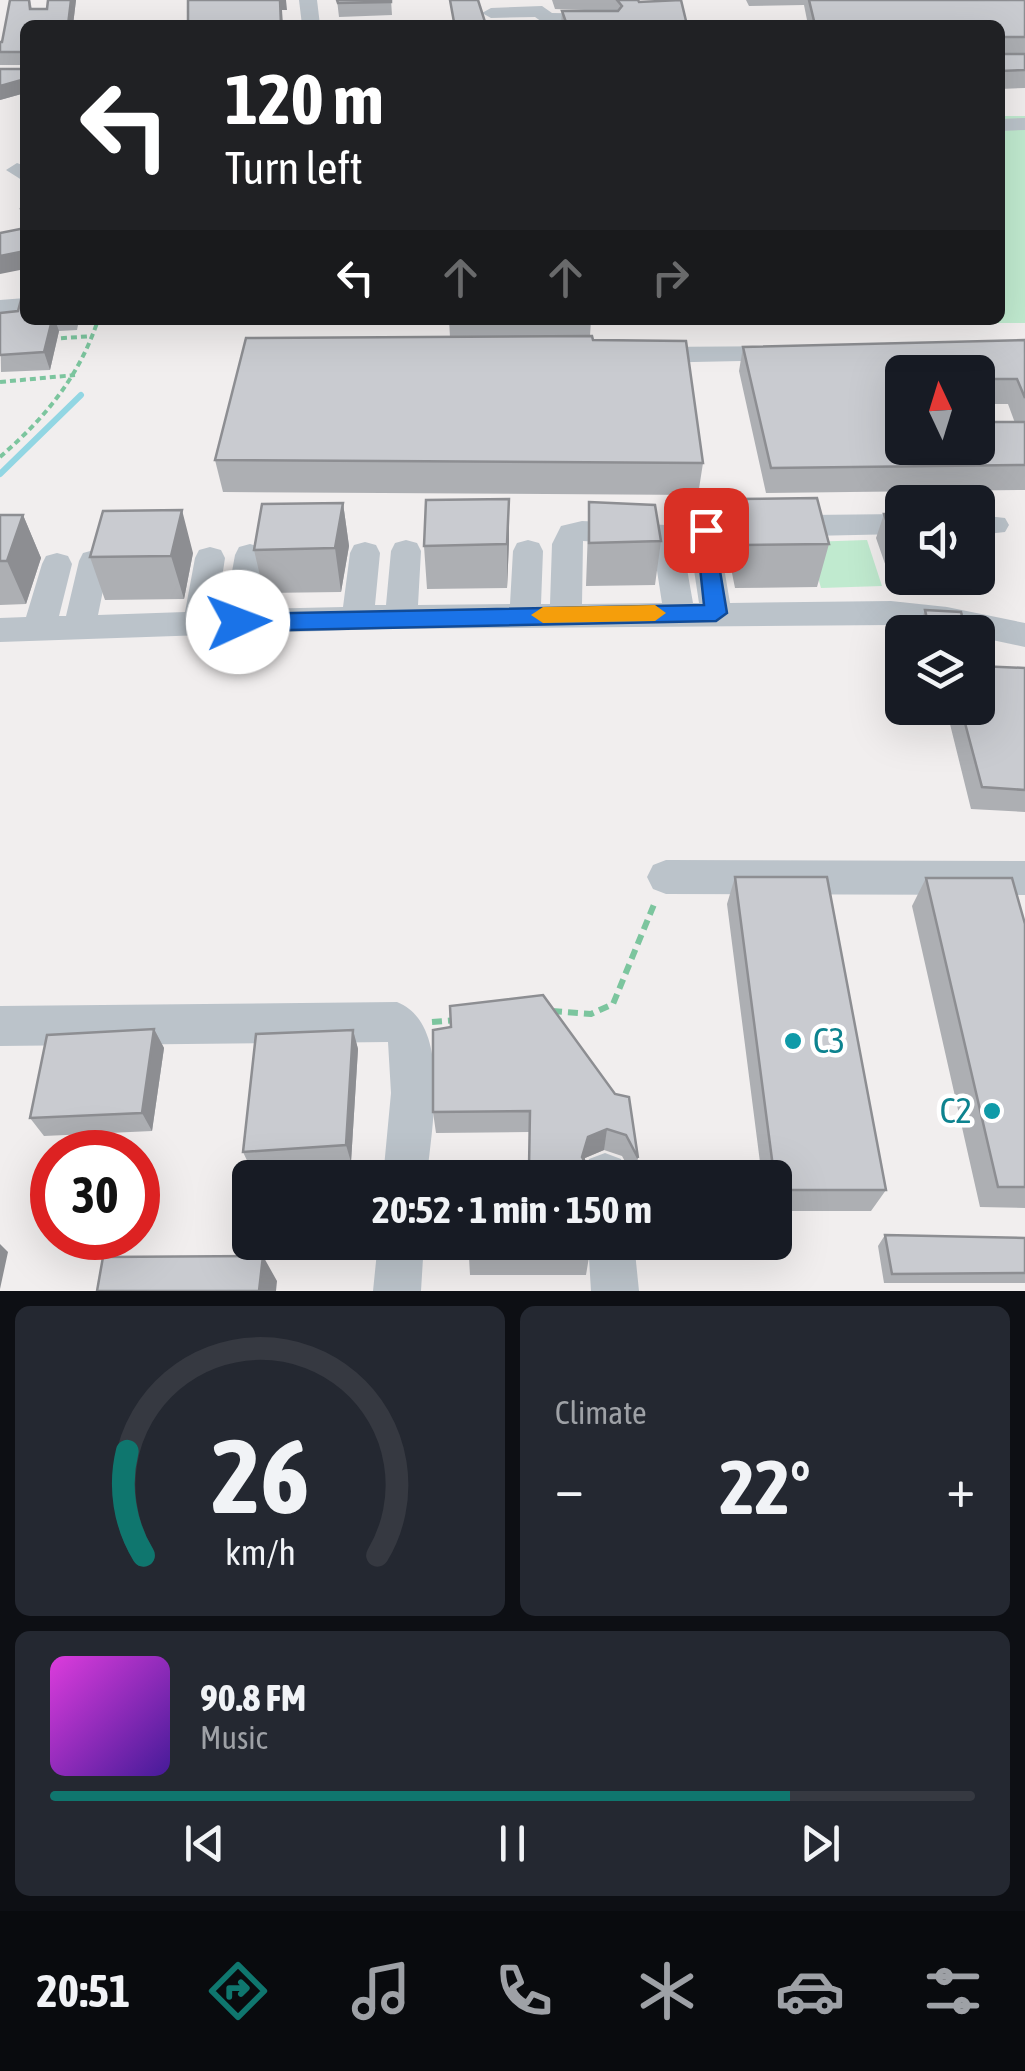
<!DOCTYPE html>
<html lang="en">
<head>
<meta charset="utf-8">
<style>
	body { margin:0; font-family:"Asap Condensed",sans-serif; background:#242831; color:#f1f3f6; height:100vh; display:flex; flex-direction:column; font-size:38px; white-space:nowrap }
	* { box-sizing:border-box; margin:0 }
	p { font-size:32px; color:#9ea1a6 }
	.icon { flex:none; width:55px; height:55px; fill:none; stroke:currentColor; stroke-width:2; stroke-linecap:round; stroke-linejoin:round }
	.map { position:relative; height:1291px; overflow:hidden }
	.panel { display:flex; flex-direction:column; gap:15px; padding:15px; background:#0d0f14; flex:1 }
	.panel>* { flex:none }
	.banner { position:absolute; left:20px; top:20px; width:985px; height:305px; border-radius:15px; box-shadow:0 10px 40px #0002; background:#202124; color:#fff; overflow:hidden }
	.needle { width:65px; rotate:356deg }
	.tools { position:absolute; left:885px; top:355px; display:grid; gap:20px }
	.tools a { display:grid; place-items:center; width:110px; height:110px; border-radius:15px; background:#171b24; box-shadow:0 10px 40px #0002; font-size:50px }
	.speed { position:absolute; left:30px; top:1130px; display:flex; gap:20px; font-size:50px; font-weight:700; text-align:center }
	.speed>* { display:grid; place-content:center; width:130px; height:130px; border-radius:50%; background:#171b24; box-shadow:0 10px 40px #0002; line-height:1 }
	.speed .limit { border:15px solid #d22; background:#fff; color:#111 }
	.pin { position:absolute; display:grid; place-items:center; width:85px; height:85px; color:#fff; margin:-42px; border-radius:20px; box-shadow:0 5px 15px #0006 }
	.me { position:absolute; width:110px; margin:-55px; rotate:88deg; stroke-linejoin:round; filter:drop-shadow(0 0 8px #0008) }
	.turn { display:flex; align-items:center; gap:35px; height:210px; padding:0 40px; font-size:45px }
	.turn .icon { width:130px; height:130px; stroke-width:2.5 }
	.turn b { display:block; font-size:70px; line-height:85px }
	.lanes { display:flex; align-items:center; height:95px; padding:0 40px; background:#0003; justify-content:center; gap:50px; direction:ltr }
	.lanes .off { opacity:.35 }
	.big { font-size:75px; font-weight:700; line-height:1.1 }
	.panel .widget { flex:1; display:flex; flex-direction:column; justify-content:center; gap:15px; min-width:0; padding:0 35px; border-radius:15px; background:#242831 }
	.panel .dial { align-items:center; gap:0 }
	.dial svg { height:260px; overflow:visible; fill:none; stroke:#363941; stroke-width:7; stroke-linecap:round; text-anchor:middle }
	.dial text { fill:#f1f3f6; stroke:none }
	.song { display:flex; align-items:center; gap:30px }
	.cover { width:120px; height:120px; border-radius:15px; background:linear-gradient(135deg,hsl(300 70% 55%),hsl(260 70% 35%)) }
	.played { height:10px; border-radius:5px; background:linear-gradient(90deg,#0f766e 80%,#363941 80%) }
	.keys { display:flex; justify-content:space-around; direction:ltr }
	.heat { display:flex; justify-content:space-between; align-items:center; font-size:55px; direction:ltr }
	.panel .tiles { flex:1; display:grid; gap:15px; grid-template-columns:1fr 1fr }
	.widget:last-child { grid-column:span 2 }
	.trip { position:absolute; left:232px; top:1160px; width:560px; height:100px; border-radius:15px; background:#171b24; box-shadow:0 10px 40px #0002; font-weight:700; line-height:100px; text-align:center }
	.tabs { display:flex; height:160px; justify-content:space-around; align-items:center; background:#090b0e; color:#9ea1a6 }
	.tabs .icon { width:70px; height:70px }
	.tabs .current { color:#0f766e }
	.tabs b { font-size:45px; color:#f1f3f6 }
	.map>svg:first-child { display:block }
</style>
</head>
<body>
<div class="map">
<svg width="1025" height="1291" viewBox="0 0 1025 1291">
	<rect width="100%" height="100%" fill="#f1eeee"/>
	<path fill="#c0eacf" d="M1000 116H1025V323L145 322 1000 320Z
		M867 540 882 586 821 588 808 542Z"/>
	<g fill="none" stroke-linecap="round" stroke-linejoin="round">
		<path stroke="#92d6e3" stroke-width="6" d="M0 474 81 395"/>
		<path stroke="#7cc59e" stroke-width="4" stroke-dasharray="6 4" stroke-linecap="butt" d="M51 339 93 336
			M0 382 75 375
			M0 457C45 418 79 377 98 320"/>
		<path stroke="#7cc59e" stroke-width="6" stroke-dasharray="10 6" stroke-linecap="butt" d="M552 1011 591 1014 613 1004 655 902
			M432 1022 456 1020"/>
		<path fill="#bbc3ca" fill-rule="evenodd" d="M299 0H317L320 25H302Z
			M542 6 552 13 612 14 617 25 545 24 535 17 491 18 482 13 491 8Z
			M1025 118V130L1000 131V119Z
			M17 163 25 166V182L6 170Z
			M25 298V312L0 314V300Z
			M783 346 792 348 796 354 792 360 647 363 634 355 647 347Z
			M902 514V534L719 538 730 603 891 601 947 607 1025 623V647L978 637V632L891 625 382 629 0 642V618L26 617 42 564 46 556 57 553 68 556 72 564 59 616H66L79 561 83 553 94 550 105 553 109 561 98 615 185 612 195 558 199 550 210 547 221 550 225 558 217 611 225 610 235 555 239 547 250 544 261 547 265 555 257 609 343 607 350 553 354 545 365 542 376 545 380 553 375 605H386L391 551 395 543 406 540 417 543 421 551 418 605 510 604 513 551 517 543 528 540 539 543 543 551 541 604H550L552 544 561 526 582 521 666 525 677 528 681 535 693 603H699L689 537 696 524 719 516ZM583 541 653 545 662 603 582 604Z
			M978 515 1005 518 1009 525 1005 532 978 535Z
			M666 860 1025 861V895L666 894 653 889 647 877 653 865Z
			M397 1002C453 1024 431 1129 427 1178H383L391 1093 388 1042 0 1046V1006Z
			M605 1153 621 1159 627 1178H583L589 1159Z
			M378 1242H424L421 1291H373Z
			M588 1242H634L639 1291H591Z"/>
	</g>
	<path fill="#adafb3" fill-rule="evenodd" d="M10 0H30L32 9H47L76 0 73 25H25V93L0 100V69H24V65H0V42H2Z
		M337 0H391L392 15 339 17Z
		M552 0H638L687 25H561L562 11H613L555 9Z
		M746 0H1025V88L1000 89V25H808L804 5 749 6Z
		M0 313 25 320H79L77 330 59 331 50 370 1 372Z
		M449 320H591L590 336 593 340 703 463 698 495 223 492 215 460 450 337Z
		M1025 340V490L766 493 739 371 743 347ZM902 372H978V404H1008L1015 423H978Z
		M734 499 829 544 817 587 735 588 726 543Z
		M589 502 661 541 655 585 586 586Z
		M343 503 349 546 341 592 264 593 254 550Z
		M884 514H902V578H978V530L988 554 978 578 891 581 876 538Z
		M0 515H23L41 558 26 604 0 605Z
		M509 542 507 588 427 589 424 546Z
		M193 553 184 599 105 600 90 557Z
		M925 610 966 632H917Z
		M1025 668V812L971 809 946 708H978Z
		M735 877 886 1190 871 1211H775V1178H762L727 904Z
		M926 878 1025 924V1208L980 1207 912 906Z
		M154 1029 164 1048 152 1131 44 1136 30 1118Z
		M353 1030 358 1049 351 1162 251 1169 243 1152Z
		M615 1094 638 1158 634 1178 622 1156 604 1150 585 1158 586 1178 529 1167V1132L436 1133 433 1112Z
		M885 1235 1025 1238V1283H884L878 1246Z
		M469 1257H589L586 1275H470Z"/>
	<path fill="#8d8e92" d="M71 0H76L73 25H68Z
		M280 0H286L287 10H282L283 25H281Z
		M25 79V93L0 100V86Z
		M25 251V269L0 274V256Z
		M52 320H55L59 331 50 370 44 352Z
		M509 499V542L507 588V544Z
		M343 503 349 546 341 592 335 548Z
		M182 510 193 553 184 599 171 556Z
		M23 515 41 558 26 604 7 561Z
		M154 1029 164 1048 152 1131 142 1113Z
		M353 1030 358 1049 351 1162 346 1145Z
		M607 1129 604 1150 585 1158 579 1177 582 1157 588 1137Z
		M0 1244 8 1252 0 1289Z
		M263 1256 277 1281 276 1291H259Z"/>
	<path fill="#c9cbd0" stroke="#8d8e92" stroke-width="2.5" d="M10 0H29L30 9H47L48 0H71L68 25H25V79L0 86V69H24V52H0V42H2Z
		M188 0H280L281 25H188Z
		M337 0H391V2L338 3Z
		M450 0H478L486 25H451L450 22H454Z
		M617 0H638L639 2 681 0 687 25H567L562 11H618L622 6Z
		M809 0H1025V37H1002L1003 54H1025V70L1000 71V25H815Z
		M412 23V25H379V24Z
		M25 208V226L21 209Z
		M25 228V251L0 256V233Z
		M21 300H25V320H52L44 352 0 355V313L18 311Z
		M592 336 593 340 686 341 703 463 215 460 246 338Z
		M1025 340V398L1017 379H978V372H902V448H978V422H1025V465L771 468 743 347Z
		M817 498 829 544 743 545 734 499Z
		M509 499 507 544 424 546 426 500Z
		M589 502 655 505 661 541 589 543Z
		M343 503 335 548 254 550 262 504Z
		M182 510 171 556 90 557 103 511Z
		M884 514H902V557H899Z
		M0 515H23L7 561H0Z
		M978 530 988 554H978Z
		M925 610 961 612 966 632H930Z
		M978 666 1025 668V790L982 787 961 708H978Z
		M735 877H827L886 1190H776Z
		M926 878H1012L1025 924V1187H998Z
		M543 995 615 1094 629 1097 638 1158 626 1135 607 1129 588 1137 582 1157 585 1162 586 1178H471V1167H529L530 1111 433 1112V1030L451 1027 450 1006Z
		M154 1029 142 1113 30 1118 47 1035Z
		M353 1030 346 1145 243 1152 256 1034Z
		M885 1235 1025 1238V1273L892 1274Z
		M469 1242H588L589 1257H469Z
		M263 1256 259 1291H97L103 1257Z"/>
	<path fill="#1a73e8" stroke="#114b97" stroke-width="2.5" d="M706 523 717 530V553L727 613 716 621 238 631 227 622 238 614 704 605 696 530Z"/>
	<path fill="#f59e0b" d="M655 605 666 613 655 621 543 623 531 615 543 607Z"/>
	<g fill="#0f9aa8" stroke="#fff" stroke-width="4">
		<circle cx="793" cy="1041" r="10"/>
		<circle cx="992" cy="1111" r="10"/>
	</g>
	<g text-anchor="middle" stroke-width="9" stroke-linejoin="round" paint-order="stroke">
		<g font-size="35" fill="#0d838f" stroke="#fff" text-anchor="start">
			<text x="813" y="1053">C3</text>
			<text x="972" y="1123" text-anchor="end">C2</text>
		</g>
	</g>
</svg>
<div class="tools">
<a><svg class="needle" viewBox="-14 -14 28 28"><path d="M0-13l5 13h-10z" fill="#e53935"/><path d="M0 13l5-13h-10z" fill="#9ea1a6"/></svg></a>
<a><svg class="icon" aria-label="sound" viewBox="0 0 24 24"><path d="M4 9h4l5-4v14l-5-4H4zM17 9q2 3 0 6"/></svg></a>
<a><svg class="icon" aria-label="layers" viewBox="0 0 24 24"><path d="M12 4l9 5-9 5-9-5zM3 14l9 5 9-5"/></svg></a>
</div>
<div class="speed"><div class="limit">30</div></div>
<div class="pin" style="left:706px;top:530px;background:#d93025"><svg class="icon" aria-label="arrive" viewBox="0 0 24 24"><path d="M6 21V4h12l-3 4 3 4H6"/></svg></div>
<svg class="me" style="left:238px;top:622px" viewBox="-20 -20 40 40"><circle r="19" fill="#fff"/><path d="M0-13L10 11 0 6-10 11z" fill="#1a73e8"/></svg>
<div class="trip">20:52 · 1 min · 150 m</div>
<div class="banner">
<div class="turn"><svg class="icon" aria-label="left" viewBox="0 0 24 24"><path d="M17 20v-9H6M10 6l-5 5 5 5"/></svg><div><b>120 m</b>Turn left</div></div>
<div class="lanes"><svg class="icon" aria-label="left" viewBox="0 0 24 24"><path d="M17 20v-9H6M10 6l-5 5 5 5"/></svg><svg class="icon off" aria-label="ahead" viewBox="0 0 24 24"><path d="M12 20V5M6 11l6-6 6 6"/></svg><svg class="icon off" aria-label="ahead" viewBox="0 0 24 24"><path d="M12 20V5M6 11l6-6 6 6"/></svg><svg class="icon off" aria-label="right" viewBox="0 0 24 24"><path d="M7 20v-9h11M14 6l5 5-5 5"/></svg></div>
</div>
</div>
<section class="panel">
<div class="tiles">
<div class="widget dial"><svg viewBox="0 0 100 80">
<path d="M14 69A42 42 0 1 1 86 69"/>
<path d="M14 69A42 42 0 0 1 9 37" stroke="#0f766e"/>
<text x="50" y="56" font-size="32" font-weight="700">26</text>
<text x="50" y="72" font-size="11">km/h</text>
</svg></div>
<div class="widget"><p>Climate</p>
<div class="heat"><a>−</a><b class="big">22°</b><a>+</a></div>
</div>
<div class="widget">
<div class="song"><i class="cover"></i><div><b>90.8 FM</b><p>Music</p></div></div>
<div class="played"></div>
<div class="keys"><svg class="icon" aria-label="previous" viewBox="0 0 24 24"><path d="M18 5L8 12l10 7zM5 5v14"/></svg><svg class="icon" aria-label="pause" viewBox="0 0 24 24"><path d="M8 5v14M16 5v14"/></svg><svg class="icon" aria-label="next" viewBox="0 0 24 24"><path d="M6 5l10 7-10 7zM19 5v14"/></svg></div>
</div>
</div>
</section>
<nav class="tabs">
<b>20:51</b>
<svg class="icon current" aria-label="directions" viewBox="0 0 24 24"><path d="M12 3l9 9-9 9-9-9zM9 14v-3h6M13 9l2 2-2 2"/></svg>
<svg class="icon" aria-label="music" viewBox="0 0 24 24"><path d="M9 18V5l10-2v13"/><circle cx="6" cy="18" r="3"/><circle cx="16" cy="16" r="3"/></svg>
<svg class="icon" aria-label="phone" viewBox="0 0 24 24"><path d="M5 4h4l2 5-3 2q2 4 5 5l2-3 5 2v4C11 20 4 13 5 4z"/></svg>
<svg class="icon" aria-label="climate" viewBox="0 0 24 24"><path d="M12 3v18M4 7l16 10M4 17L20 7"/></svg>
<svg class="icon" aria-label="car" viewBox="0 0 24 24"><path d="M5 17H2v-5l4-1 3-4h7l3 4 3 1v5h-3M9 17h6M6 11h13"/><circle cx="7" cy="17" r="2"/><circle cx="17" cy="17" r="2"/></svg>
<svg class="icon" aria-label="filters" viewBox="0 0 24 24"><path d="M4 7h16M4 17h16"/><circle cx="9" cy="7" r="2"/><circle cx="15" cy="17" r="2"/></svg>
</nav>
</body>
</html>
